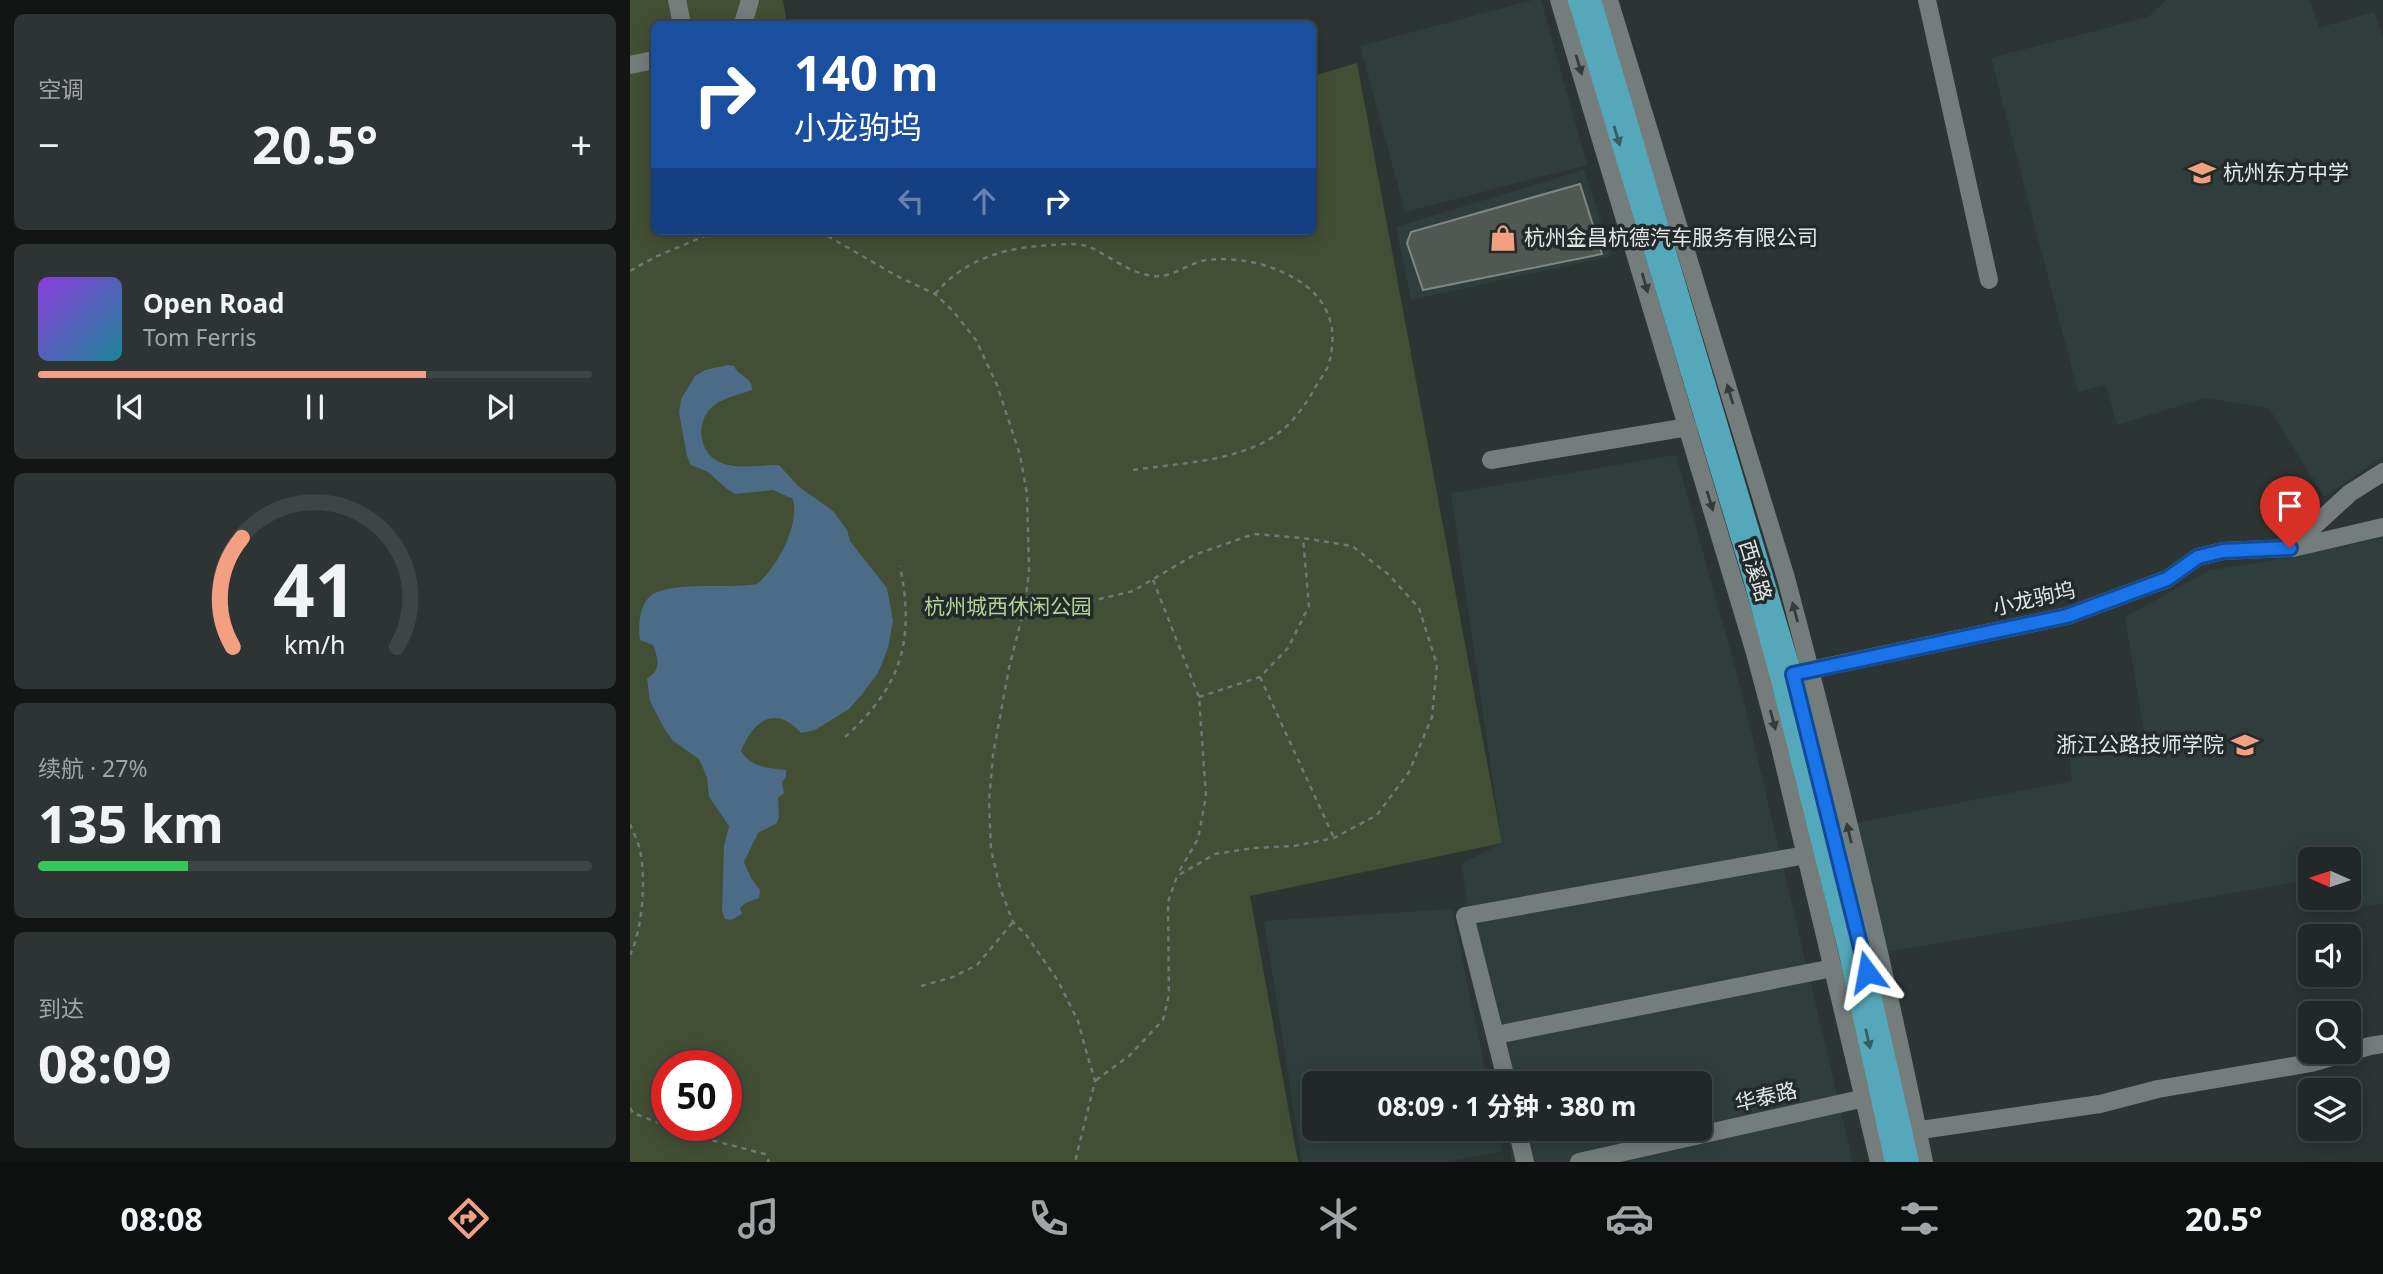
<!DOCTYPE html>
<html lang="zh">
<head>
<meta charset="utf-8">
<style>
	body { margin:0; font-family:"Noto Sans","Noto Sans SC",sans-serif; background:#2e3333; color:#f1f3f6; height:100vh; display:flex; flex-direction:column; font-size:26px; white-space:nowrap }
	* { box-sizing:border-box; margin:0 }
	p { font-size:23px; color:#a2a5a7 }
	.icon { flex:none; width:38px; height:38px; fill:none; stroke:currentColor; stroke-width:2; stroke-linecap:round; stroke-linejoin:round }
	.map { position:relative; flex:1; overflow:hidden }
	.sheet { display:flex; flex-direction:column; gap:14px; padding:14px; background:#131515; width:630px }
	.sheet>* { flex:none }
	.guide { position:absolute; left:21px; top:21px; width:665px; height:214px; border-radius:10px; box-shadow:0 4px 18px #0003,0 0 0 2px #3f4444; background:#1a4fa0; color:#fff; overflow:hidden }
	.needle { width:46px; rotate:273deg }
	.fabs { position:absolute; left:1668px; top:847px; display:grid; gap:14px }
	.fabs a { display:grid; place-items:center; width:63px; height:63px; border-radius:10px; background:#222727; box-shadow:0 4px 18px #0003,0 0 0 2px #3f4444; font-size:35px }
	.speed { position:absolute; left:21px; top:1050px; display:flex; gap:14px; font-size:35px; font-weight:700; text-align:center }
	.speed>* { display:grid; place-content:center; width:91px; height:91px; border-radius:50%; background:#222727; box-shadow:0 4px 18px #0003,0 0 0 2px #3f4444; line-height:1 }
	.speed .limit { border:10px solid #d22; background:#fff; color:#111 }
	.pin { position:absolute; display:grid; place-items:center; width:60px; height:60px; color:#fff; margin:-72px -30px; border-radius:50% 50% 50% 0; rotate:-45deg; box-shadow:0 0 7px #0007 }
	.pin .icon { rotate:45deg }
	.me { position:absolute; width:77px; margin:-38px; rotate:347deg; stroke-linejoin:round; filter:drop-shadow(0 0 5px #0008) }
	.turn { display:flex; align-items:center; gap:24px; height:147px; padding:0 28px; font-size:32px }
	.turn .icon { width:91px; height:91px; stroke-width:2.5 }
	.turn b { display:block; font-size:49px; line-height:60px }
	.lanes { display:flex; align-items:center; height:66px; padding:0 28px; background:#0003; justify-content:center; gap:35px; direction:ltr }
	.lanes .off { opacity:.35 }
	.big { font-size:52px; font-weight:700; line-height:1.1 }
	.sheet .tile { flex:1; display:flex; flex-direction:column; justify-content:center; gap:10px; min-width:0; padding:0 24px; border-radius:10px; background:#2e3333 }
	.sheet .dial { align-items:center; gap:0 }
	.dial svg { height:182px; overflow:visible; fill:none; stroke:#3f4444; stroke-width:7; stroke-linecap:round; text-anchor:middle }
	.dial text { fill:#f1f3f6; stroke:none }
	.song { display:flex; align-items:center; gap:21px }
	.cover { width:84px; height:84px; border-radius:10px; background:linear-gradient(135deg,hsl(270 70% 55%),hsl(190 70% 35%)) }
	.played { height:7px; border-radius:4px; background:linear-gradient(90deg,#f2a081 70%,#3f4444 70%) }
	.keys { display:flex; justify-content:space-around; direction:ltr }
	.heat { display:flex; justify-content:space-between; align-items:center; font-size:38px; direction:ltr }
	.charge { height:10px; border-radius:5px; background:linear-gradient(90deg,#34c759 27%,#3f4444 0) }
	.trip { position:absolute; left:672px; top:1071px; width:410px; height:70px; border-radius:10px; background:#222727; box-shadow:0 4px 18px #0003,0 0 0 2px #3f4444; font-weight:700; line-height:70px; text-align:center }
	.tab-bar { display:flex; height:112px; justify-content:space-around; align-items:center; background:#0e1010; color:#a2a5a7 }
	.tab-bar .icon { width:49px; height:49px }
	.tab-bar .current { color:#f2a081 }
	.tab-bar b { font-size:32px; color:#f1f3f6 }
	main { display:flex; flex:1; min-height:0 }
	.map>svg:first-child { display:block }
</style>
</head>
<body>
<main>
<section class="sheet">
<div class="tile"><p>空调</p>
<div class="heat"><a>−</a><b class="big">20.5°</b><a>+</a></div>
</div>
<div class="tile">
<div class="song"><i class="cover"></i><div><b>Open Road</b><p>Tom Ferris</p></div></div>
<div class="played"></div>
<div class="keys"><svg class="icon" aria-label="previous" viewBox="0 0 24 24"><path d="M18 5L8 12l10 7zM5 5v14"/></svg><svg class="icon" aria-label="pause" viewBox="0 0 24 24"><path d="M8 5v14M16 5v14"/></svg><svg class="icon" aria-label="next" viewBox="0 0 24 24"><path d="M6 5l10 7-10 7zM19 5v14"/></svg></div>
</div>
<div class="tile dial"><svg viewBox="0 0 100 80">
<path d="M14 69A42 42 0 1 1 86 69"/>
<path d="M14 69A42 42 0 0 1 18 21" stroke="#f2a081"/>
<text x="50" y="56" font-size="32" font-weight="700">41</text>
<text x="50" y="72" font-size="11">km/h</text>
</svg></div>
<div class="tile"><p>续航 · 27%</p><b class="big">135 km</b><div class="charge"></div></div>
<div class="tile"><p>到达</p><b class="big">08:09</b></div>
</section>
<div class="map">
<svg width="1753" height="1162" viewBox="0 0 1753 1162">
	<rect width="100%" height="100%" fill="#2d3434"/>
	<path fill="#2f3e3c" d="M903 0H911L957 165 775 212 730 46Z
		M1536 0H1680L1689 28 1744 12 1753 37V457L1694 497 1639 408 1575 398 1487 425 1476 385 1448 392 1361 58 1518 17Z
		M954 170 982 256 781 300 766 227Z
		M1046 455 1112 693 1223 1162H882L877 1129H1069V1083H869L831 864 872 843 821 493Z
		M1753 538V903L1706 913 1702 898H1718V859H1680V880L1258 952 1225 823 1442 781 1439 752 1515 738 1495 617 1580 570 1663 557Z
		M822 909 858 1083H684V1129H868L872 1151 817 1162H672L634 921Z"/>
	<path fill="#424f34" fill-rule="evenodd" d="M0 0H153L157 24H24V231H682L683 76 727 63 872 843 620 896 668 1162H0ZM37 1066H96V1125H37Z"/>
	<path fill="#4c6b87" d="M98 365 104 366C108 376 123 377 122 390 111 394 96 397 86 404 65 417 67 452 89 462 107 470 130 465 149 465L168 486 203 511 217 530 220 541 257 588 263 621 258 648 248 673 233 693 219 709 185 730 171 733C145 704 123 721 111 751 123 769 137 767 156 770V777L152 782 154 793 148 798 149 816 147 823 128 833 114 862 121 878 130 890 129 898 116 903 110 908 112 914 101 920 95 919 92 911 94 846 99 826 79 797 77 777 69 759 42 740 34 728 20 701 17 678C32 671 28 658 23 645L10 640C8 625 9 603 23 594 46 581 99 589 127 584 147 568 170 524 163 499L143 490 105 494 97 489 78 472 61 465 57 456 49 413 51 399 65 376 75 370Z"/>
	<path fill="#515753" stroke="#808783" stroke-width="2" d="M950 184 972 254 793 290 777 243 781 232Z"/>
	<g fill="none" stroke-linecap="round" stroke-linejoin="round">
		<path stroke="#717777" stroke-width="2.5" stroke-dasharray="5 5" stroke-linecap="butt" d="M189 231 267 276 305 294 323 311 346 340 367 385 390 455 397 494 399 571 395 605 379 668 363 755 359 801 361 849 370 888 383 922 397 936 428 981 448 1021 457 1054 465 1081 445 1162
			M0 271 25 257 77 235 120 231
			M305 294C335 258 377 247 423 245 434 244 449 243 460 247 481 257 498 272 522 276 541 278 554 266 572 261 587 257 614 260 630 264 679 278 714 308 699 363 697 371 690 379 686 386 677 403 662 424 646 435 606 462 549 463 503 470
			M523 580 569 697 576 796 568 839 548 873
			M391 618 503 591 564 555 624 534 673 538 722 546 758 574 789 608 807 665 802 717 779 772 747 815 704 838 664 846 623 848 585 854 547 876 538 902 539 995 533 1020 500 1055 465 1081
			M630 677 704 838
			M569 697 630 677 658 648 679 606 673 538
			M215 737C272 686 285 640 270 566
			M0 824C3 832 8 841 10 850 16 879 13 928 0 955
			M291 986 323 977 347 965 383 922
			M0 1108 3 1113 58 1134 135 1154 139 1162"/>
		<path stroke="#757d7c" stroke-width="18" d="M47 0 52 24
			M929 0 1125 653 1150 747 1249 1162
			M979 0 1156 578C1207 771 1255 966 1294 1162
			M1297 0 1359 280
			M113 24 120 0
			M0 65 24 60
			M861 460 1058 427
			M1663 548 1753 527
			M1171 672 1437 616 1537 579 1568 557 1593 551 1660 548 1720 493 1753 472
			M866 1035 1203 968
			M877 1083 835 916 1176 855
			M887 1129 895 1162
			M1277 1132 1470 1104 1528 1089 1681 1063 1740 1046 1753 1044
			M949 1162 1244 1096"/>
		<path stroke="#55a8b9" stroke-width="18" d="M947 0 1122 578 1149 676 1217 949 1264 1162
			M962 0 1163 674 1231 946 1280 1162"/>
	</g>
	<defs><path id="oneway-solid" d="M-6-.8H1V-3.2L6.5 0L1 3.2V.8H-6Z" transform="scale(1.75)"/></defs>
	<g fill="#343b3a">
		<use href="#oneway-solid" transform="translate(949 65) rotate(73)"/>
		<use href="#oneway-solid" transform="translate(1015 283) rotate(74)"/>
		<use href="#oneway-solid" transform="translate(1100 394) rotate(-107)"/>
		<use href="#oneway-solid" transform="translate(1080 501) rotate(73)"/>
		<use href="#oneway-solid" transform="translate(1165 612) rotate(-105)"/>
		<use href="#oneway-solid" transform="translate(1143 720) rotate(75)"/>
		<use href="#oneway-solid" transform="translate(1219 833) rotate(-103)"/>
	</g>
	<g fill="#385c63">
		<use href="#oneway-solid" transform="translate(987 136) rotate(73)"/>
		<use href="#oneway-solid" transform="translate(1238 1039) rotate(77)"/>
	</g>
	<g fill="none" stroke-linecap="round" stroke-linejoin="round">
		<defs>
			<path id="route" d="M1237 972 1163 674 1437 616 1537 579 1568 557 1593 551 1660 548"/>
		</defs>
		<use href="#route" stroke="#114b97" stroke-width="18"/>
		<use href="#route" stroke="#1a73e8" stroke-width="12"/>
	</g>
	<defs>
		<symbol id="school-bare" viewBox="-9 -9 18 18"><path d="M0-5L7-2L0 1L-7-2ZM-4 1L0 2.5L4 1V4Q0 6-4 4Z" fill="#f2a081" stroke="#242a2a" stroke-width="2.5" paint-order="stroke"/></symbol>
		<symbol id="shop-bare" viewBox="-9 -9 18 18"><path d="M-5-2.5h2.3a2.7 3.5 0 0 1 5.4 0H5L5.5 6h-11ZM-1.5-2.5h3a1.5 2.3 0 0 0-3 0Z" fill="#f2a081" stroke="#242a2a" stroke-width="2.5" paint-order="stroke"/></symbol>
	</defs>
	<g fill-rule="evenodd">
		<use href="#school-bare" x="1553" y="154" width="38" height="38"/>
		<use href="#shop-bare" x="854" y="219" width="38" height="38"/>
		<use href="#school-bare" x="1596" y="726" width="38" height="38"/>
	</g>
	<g text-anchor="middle" stroke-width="7" stroke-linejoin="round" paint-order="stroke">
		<g font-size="21" fill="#e2e6e6" stroke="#242a2a" text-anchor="start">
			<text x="1593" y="180">杭州东方中学</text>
			<text x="894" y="245">杭州金昌杭德汽车服务有限公司</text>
			<text x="1594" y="752" text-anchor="end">浙江公路技师学院</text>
		</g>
		<g font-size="21" fill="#e2e6e6" stroke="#242a2a">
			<text transform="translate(1125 571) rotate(73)" y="7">西溪路</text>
			<text transform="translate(1404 599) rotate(-13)" y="7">小龙驹坞</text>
			<text transform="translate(1136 1097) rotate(-13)" y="7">华泰路</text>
		</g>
		<g font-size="21" fill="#b5d295" stroke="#242a2a">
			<text x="378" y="614">杭州城西休闲公园</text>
		</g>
	</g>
</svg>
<div class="fabs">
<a><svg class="needle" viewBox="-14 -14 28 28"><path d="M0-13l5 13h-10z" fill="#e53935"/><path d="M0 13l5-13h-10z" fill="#a2a5a7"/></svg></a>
<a><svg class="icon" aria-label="sound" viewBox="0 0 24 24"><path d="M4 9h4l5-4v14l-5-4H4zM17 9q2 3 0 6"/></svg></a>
<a><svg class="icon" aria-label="search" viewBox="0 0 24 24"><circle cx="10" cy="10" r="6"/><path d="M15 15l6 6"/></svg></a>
<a><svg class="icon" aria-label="layers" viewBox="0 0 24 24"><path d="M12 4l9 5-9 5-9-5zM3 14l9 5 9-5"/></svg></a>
</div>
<div class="speed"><div class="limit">50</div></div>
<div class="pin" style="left:1660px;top:548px;background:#d93025"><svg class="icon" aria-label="arrive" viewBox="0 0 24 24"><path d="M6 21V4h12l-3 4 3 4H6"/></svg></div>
<svg class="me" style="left:1237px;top:972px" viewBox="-20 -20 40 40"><path d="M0-17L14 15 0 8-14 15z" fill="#1a73e8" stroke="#fff" stroke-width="4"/></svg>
<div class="trip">08:09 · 1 分钟 · 380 m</div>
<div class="guide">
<div class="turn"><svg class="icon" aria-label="right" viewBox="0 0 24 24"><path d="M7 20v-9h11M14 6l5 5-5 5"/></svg><div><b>140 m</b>小龙驹坞</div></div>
<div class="lanes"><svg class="icon off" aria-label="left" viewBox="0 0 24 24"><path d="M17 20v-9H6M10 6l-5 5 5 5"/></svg><svg class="icon off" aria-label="ahead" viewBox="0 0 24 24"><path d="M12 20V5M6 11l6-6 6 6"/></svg><svg class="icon" aria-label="right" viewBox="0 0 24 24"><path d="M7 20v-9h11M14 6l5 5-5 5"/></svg></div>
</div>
</div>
</main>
<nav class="tab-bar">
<b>08:08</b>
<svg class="icon current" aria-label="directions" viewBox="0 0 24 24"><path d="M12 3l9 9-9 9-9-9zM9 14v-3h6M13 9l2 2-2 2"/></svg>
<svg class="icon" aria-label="music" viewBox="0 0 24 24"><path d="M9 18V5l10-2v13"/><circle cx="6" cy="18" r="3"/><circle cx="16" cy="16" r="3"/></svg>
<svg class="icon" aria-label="phone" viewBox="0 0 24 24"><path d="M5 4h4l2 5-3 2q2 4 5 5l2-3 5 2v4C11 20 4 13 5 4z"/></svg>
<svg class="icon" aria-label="climate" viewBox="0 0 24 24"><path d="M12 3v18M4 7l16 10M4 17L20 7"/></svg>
<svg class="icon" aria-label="car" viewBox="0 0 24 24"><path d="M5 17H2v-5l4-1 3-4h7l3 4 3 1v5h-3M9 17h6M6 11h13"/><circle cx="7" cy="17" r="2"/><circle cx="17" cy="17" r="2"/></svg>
<svg class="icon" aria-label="filters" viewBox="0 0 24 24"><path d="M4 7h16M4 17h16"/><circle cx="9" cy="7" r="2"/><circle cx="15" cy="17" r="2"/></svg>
<b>20.5°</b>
</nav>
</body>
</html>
